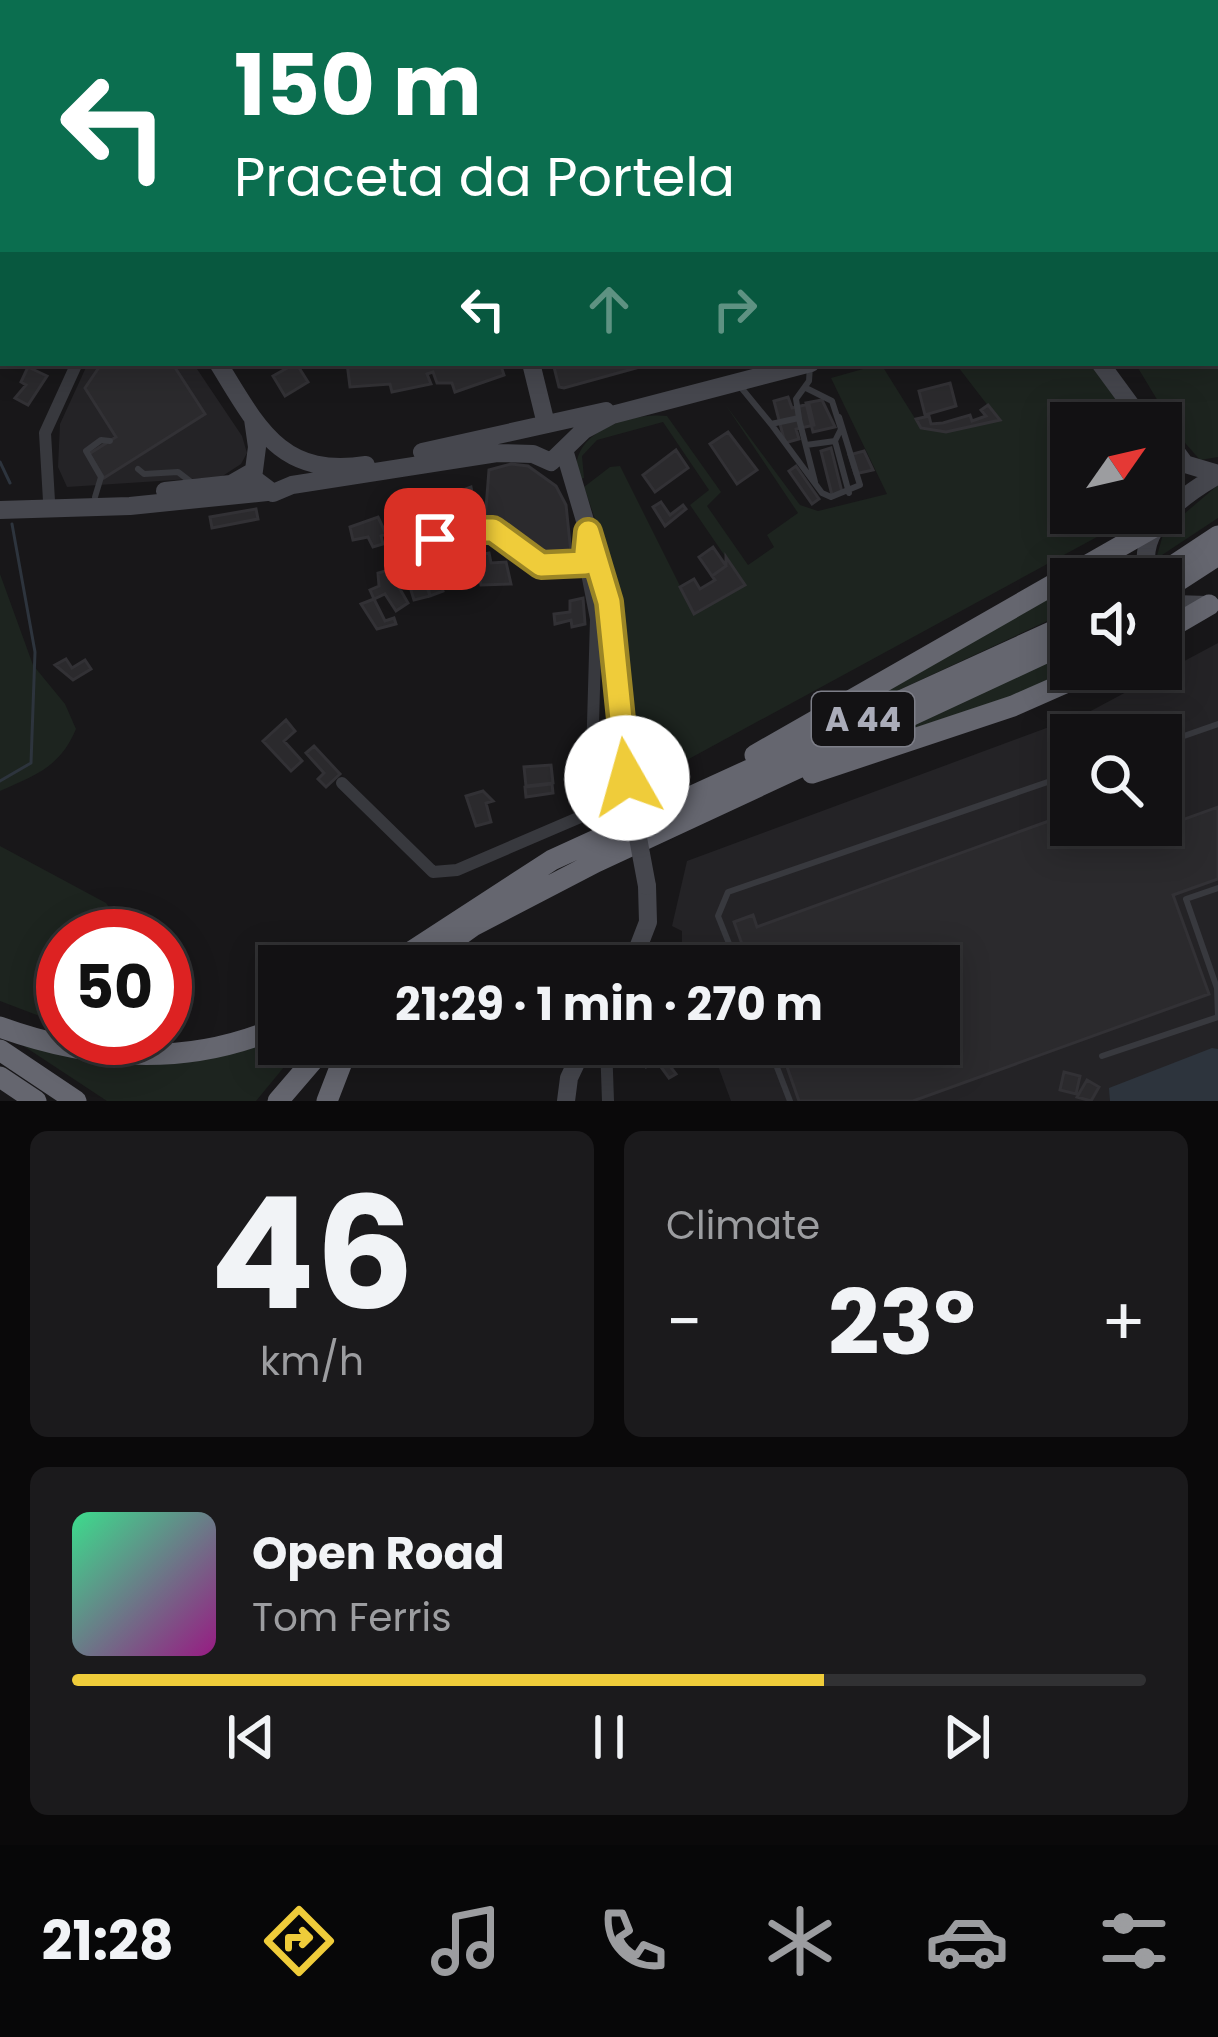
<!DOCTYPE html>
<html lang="en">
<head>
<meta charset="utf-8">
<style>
	body { margin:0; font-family:Poppins,sans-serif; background:#1b1a1c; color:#f1f3f6; height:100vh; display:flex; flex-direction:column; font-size:45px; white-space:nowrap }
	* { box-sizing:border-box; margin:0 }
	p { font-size:39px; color:#9c9da0 }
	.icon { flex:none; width:66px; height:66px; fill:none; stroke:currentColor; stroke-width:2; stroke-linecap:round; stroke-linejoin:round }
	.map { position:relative; height:1101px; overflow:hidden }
	.details { display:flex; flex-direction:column; gap:30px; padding:30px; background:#0a090a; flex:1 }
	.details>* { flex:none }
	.hud { position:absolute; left:0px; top:0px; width:1218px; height:366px; box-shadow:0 6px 30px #0003,0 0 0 3px #313133; background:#0b6e4f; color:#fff; overflow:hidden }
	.needle { width:78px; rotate:56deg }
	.tools { position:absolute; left:1050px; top:402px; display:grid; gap:24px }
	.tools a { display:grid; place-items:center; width:132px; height:132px; border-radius:0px; background:#121113; box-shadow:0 6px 30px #0003,0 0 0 3px #313133; font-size:60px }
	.speed { position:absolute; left:36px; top:909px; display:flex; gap:24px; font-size:60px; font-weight:700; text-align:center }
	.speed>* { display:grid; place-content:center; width:156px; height:156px; border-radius:50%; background:#121113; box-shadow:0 6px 30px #0003,0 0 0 3px #313133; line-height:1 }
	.speed .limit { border:18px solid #d22; background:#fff; color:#111 }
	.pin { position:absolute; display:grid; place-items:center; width:102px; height:102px; color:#fff; margin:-51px; border-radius:24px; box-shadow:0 6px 18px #0006 }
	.me { position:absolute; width:132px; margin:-66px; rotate:353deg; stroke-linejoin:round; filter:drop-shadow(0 0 9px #0008) }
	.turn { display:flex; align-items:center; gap:42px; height:252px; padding:0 36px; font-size:54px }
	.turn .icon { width:156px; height:156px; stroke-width:2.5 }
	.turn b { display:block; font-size:84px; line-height:102px }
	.lanes { display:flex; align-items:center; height:114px; padding:0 36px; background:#0003; justify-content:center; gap:60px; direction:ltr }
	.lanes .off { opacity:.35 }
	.big { font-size:90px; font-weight:700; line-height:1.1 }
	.details .widget { flex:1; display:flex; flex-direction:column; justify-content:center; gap:18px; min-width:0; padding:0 42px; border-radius:18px; background:#1b1a1c }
	.details .dial { align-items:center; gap:0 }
	.dial b { font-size:156px; line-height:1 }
	.song { display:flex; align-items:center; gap:36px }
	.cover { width:144px; height:144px; border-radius:18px; background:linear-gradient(135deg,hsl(150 70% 55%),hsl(310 70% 35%)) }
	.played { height:12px; border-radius:6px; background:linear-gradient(90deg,#efcc3a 70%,#313133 70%) }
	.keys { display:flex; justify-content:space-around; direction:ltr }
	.heat { display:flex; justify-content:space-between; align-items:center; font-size:66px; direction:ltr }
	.details .tiles { flex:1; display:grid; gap:30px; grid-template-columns:1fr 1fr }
	.widget:last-child { grid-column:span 2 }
	.trip { position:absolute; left:258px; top:945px; width:702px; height:120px; border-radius:0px; background:#121113; box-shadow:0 6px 30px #0003,0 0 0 3px #313133; font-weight:700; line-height:120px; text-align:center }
	.tab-bar { display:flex; height:192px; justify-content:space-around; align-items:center; background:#070708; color:#9c9da0 }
	.tab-bar .icon { width:84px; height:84px }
	.tab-bar .active { color:#efcc3a }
	.tab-bar b { font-size:54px; color:#f1f3f6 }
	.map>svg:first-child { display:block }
</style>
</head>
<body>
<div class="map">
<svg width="1218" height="1101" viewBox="0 0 1218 1101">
	<rect width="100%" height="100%" fill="#181719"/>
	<path fill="#242326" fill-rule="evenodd" d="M88 363H193L242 436 247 453 241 464 221 477 67 487 58 467 60 424Z
		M1218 643V1101H731L710 1044H939V966H682V931L672 926 687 861 1087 713ZM1071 735H1161V825H1071Z"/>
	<path fill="#1d241f" d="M1218 347V457L1200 460 1179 436 1135 363H1215Z
		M955 363H1091L1135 423H1071V513H1141L641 785 620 591 584 487 610 467 620 466 694 614 744 584 690 505 709 490 663 422 597 440 582 456 584 478 578 480C565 432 632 412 667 416L721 492 707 506 748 565 774 547 767 535 798 513 725 404 800 505 818 511 887 494 831 378 881 364 921 428 946 432 999 420Z
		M1218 485V518L1156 559 1164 531Z
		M0 574 33 665 65 704 76 729C60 767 36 775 0 791Z
		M1071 581V610L796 738Z
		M1071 648V669L1021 696 852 751Z
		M0 846 106 903 130 936H63V1025L0 1001Z
		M279 1032V1044H303L256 1101H107L13 1039 85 1057Z"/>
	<path fill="#2d343d" d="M1212 1048 1218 1049V1101H1110L1109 1088Z"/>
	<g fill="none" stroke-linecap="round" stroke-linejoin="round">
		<path stroke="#2d343d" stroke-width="3" d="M0 462 10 483
			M0 781 31 763 35 652 12 524"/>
		<path stroke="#2d343d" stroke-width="21" d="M1192 0 1195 3
			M1215 24 1218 27"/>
	</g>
	<path fill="#2b2a2d" stroke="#323135" stroke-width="3" d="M546 0H656L654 3Z
		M102 363H172L205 414 104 478 89 454 116 437 85 388Z
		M296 363 308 382 285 396 273 376Z
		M347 363H500L504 375 455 392 452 383H437L433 372 427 374 431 384 392 392 390 384 350 387Z
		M553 363H654L564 388 559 387Z
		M28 367 47 376 28 405 15 398 26 385 21 382Z
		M950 383 956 406 925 415 919 391Z
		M788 397 792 408 809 404 814 425 796 429 799 439 785 443 774 401Z
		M822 400 835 427 813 432 806 403Z
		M988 405 1000 420 946 432 921 428 916 419 929 416 931 424 943 423 970 415 972 421 986 416 981 410Z
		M728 432 757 470 737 484 710 444Z
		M831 448 842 492 832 495 821 451Z
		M676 450 688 468 655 492 643 475Z
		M864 451 873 470 855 474 849 455Z
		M511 464 528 466 556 486 566 505 571 553 552 554 485 521 489 470Z
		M796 466 819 499 812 504 789 471Z
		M471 487 475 507 458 511 455 493Z
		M445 495 452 519 440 524 432 499Z
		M429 498 440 524 426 526 417 502Z
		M410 502 417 529 405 531 397 506Z
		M661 502 670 515 683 505 686 509 665 526 653 507Z
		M256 509 258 519 212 528 210 517Z
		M378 517 386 534 381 536 383 544 373 547 368 537 353 540 350 527Z
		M713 547 726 566 712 576 699 557Z
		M489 553 491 563 506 562 511 584 481 585 475 556Z
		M726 557 745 585 694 614 680 587 694 579 700 589 715 580 712 576 726 566Z
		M437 569 443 591 430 596 425 571Z
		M389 570 408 603 396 611 385 594 374 599 370 590 379 586 378 573Z
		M421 570 430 596 414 600 406 574Z
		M583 598 585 624 572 627 571 620 555 624 554 614 570 612V601Z
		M374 599 385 621 394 618 396 624 377 629 361 604Z
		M66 659 72 668 85 660 91 669 73 680 55 665Z
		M286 720 295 731 284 741 302 761 291 771 263 741Z
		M314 746 340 774 326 787 318 779 324 773 306 753Z
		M551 765 553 783 526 786 524 767Z
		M552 784 553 793 526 797 525 787Z
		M483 791 493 801 486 803 491 822 476 826 466 796Z
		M1218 807V879L1173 895 1209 994 913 1101H799L779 1044H939V966H750L734 922 753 915 757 927 1071 813V825H1147L1149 832Z
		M511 1053a11 11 0 1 1 22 0a11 11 0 1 1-22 0Z
		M629 1044H653L676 1074 669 1078 656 1060 646 1067Z
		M1064 1072 1080 1076 1076 1094 1060 1090Z
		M1087 1080 1099 1087 1091 1101 1077 1097Z"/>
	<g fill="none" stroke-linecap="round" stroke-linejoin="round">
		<path stroke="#38393e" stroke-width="6" d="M1082 0 1084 3
			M739 385 771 424 799 418 796 399 809 381 810 366
			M799 419 815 482
			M771 424 822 493 831 497 860 485 839 417
			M835 441 849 493
			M806 445 835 441 841 429 832 401 806 388
			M138 469 144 474 178 472 191 482
			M95 497 101 477 86 451 101 440 110 441
			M1161 744 1218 724
			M738 966 718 916 728 892 1071 774
			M768 1044 790 1101
			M1102 1056 1218 1017 1217 988 1186 899 1218 888"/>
		<path stroke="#38393e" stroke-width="12" d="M469 3 471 0
			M0 145 3 148
			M1215 148 1218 150
			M0 201 3 202
			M0 263 3 265
			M49 501 45 433 77 363
			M404 549 466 530 493 531 541 565 585 563
			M342 783 433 872 457 870 585 815 591 794 596 619 585 563 587 533
			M606 1044 608 1101"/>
		<path stroke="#46474e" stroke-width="18" d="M431 0 433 3
			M0 2 3 7
			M1215 262 1218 261
			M218 363C258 428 281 478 366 465
			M531 363 546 424
			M1100 363 1144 423
			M253 419 257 447 253 478 273 493 292 485 497 453 533 454 551 462 584 430 612 415 811 363
			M1161 431 1185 464 1218 474
			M1161 450 1176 480 1172 507
			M422 452 606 411
			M565 453 609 602 627 779
			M165 491 231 484 252 472
			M0 510 130 506 267 492
			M1150 579C1131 532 1181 496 1218 475
			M1161 595 1174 604 1207 605
			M631 966 648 922 647 886
			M566 1101 569 1078 585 1044"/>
		<path stroke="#65666f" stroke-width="21" d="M1153 579 1218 536
			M1161 592 1218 555
			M1161 633 1209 605
			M755 755 1156 526
			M812 773 1013 706 1097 669
			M389 966 552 860 1071 623
			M417 966 473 926 596 862 1071 641
			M0 1027C91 1060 188 1067 279 1027
			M0 1050 76 1101
			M0 1077 36 1101
			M278 1101 327 1044
			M327 1101 349 1044"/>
		<path stroke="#46474e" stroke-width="18" d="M627 779 647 886"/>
	</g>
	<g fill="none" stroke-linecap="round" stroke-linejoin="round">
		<defs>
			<path id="route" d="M435 539 466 530H493L541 565 585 563 588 532 609 602 627 778"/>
		</defs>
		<use href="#route" stroke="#9b8526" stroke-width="30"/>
		<use href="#route" stroke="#efcc3a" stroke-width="21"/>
	</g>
	<g text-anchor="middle" stroke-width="12" stroke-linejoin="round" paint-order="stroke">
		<rect fill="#131214" stroke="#7d7e88" stroke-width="3" x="812" y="692" width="102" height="54" rx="9"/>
		<g font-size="33" font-weight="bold" fill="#aaacb9">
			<text x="863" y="731">A 44</text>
		</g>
	</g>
</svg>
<div class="tools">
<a><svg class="needle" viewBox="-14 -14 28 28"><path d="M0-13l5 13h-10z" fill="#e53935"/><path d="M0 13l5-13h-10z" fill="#9c9da0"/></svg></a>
<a><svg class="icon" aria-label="sound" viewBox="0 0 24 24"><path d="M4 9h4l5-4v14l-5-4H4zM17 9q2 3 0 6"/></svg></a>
<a><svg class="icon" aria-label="search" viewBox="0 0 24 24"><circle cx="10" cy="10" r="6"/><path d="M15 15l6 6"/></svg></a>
</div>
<div class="speed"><div class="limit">50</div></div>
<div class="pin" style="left:435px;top:539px;background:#d93025"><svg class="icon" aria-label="arrive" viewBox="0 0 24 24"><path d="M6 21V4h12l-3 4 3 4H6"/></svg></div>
<svg class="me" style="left:627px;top:778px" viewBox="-20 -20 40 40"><circle r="19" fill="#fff"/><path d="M0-13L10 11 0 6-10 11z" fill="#efcc3a"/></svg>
<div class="trip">21:29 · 1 min · 270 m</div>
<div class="hud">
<div class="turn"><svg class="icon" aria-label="left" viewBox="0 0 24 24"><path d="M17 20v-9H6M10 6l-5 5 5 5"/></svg><div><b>150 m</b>Praceta da Portela</div></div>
<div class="lanes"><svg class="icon" aria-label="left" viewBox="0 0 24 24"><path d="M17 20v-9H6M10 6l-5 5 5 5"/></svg><svg class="icon off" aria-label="ahead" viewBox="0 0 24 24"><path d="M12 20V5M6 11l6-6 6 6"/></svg><svg class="icon off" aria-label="right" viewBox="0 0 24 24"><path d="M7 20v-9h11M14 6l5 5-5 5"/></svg></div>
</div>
</div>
<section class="details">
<div class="tiles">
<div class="widget dial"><b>46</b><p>km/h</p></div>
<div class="widget"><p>Climate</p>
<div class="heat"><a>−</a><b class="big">23°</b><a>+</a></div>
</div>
<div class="widget">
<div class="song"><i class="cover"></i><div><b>Open Road</b><p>Tom Ferris</p></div></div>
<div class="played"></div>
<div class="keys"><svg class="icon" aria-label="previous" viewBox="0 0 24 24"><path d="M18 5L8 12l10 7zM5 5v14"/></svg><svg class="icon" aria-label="pause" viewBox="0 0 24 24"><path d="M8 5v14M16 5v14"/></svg><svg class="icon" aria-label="next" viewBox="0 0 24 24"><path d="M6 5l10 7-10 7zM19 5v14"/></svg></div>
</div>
</div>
</section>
<nav class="tab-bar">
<b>21:28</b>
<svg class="icon active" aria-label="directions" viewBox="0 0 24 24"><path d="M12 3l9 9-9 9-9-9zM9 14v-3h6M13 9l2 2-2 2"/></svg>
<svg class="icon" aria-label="music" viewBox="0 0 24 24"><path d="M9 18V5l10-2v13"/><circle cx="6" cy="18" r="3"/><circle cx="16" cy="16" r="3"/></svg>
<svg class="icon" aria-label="phone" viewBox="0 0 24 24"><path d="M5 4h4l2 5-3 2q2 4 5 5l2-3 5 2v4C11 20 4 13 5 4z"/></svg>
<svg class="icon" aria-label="climate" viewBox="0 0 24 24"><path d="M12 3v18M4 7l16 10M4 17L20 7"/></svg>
<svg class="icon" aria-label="car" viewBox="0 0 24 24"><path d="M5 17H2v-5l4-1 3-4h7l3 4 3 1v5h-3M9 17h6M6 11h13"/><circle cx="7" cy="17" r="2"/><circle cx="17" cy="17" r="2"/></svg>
<svg class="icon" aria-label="filters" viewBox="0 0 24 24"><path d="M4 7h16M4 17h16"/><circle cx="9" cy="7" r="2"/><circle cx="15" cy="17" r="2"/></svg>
</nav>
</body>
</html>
